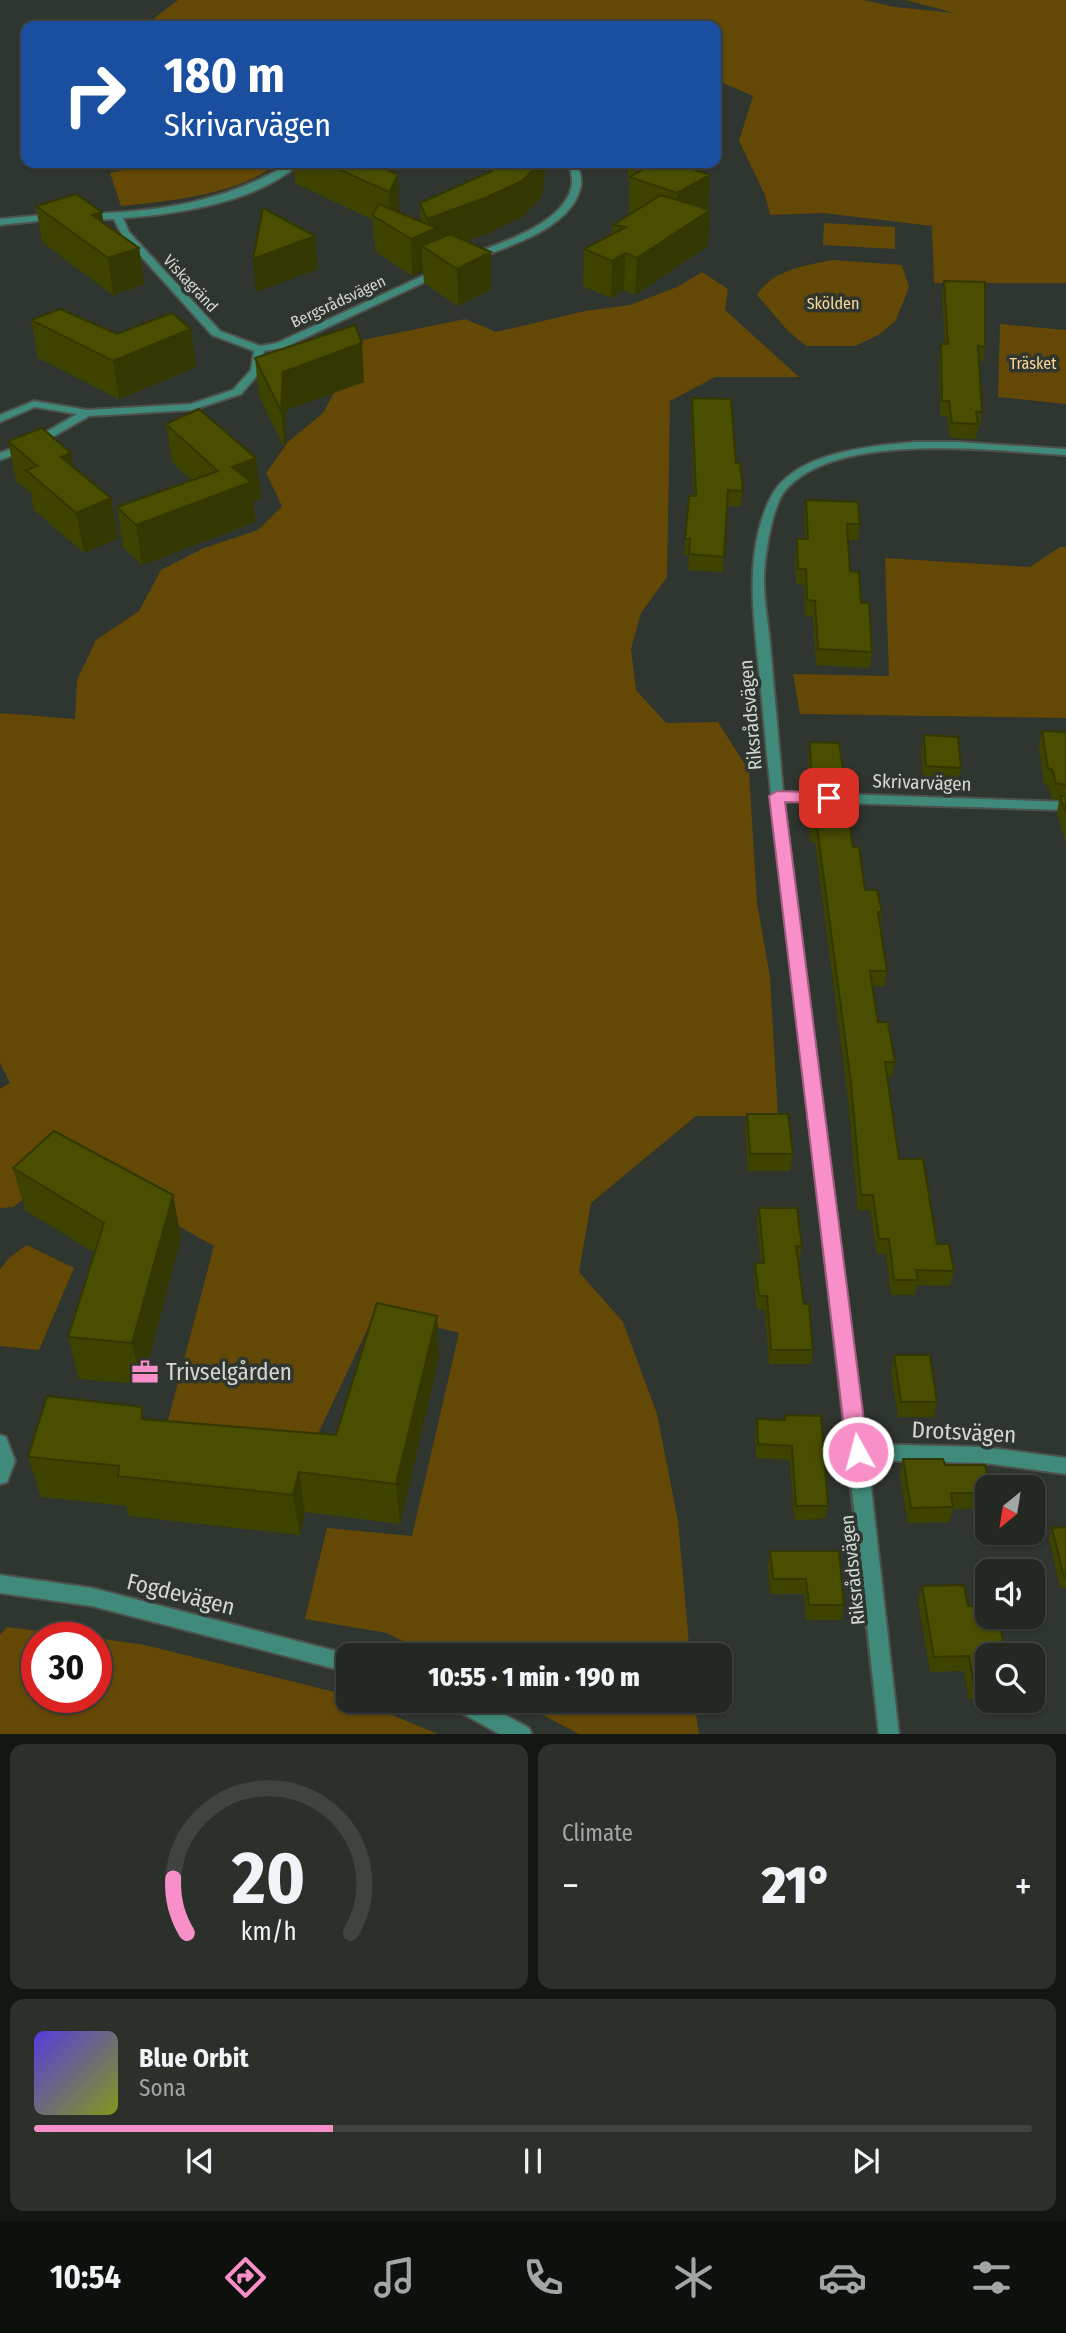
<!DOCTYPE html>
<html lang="en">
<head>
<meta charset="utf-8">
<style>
	body { margin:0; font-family:"Fira Sans Condensed",sans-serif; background:#2b302b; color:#f1f3f6; height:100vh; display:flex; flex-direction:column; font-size:26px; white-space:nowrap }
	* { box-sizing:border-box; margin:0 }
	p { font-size:23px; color:#a3a6a6 }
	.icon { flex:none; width:38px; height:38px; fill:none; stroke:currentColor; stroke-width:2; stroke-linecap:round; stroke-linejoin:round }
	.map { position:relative; height:1734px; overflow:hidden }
	.sheet { display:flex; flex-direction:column; gap:10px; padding:10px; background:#131613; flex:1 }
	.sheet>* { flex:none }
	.top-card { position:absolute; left:21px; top:21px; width:700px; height:147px; border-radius:14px; box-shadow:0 2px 5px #0004,0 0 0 2px #404441; background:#1a4fa0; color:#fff; overflow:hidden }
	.needle { width:46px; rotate:210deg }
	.controls { position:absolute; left:975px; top:1475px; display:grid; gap:14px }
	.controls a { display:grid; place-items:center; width:70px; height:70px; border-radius:14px; background:#232823; box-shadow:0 2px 5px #0004,0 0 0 2px #404441; font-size:35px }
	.speed { position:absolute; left:21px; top:1622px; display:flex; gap:14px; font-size:35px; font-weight:700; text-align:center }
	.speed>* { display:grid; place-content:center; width:91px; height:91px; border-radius:50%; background:#232823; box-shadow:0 2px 5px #0004,0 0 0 2px #404441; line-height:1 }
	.speed .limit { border:10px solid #d22; background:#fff; color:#111 }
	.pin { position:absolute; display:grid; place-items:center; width:60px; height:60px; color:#fff; margin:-30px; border-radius:14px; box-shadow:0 4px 10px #0006 }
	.me { position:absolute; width:77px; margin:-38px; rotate:353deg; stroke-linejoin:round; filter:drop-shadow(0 0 5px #0008) }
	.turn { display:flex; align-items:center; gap:24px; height:147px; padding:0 28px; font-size:32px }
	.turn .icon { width:91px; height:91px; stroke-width:2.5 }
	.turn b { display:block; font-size:49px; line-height:60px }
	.big { font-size:52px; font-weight:800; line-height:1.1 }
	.sheet .widget { flex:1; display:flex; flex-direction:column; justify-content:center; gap:10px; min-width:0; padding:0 24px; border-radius:14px; background:#2b302b }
	.sheet .dial { align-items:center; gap:0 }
	.dial svg { height:182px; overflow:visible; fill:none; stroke:#404441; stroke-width:7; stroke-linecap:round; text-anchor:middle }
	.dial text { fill:#f1f3f6; stroke:none }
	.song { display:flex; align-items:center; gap:21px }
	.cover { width:84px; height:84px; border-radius:10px; background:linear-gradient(135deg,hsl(250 70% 55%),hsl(70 70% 35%)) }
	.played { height:7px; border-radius:4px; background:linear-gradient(90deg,#f98fc9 30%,#404441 30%) }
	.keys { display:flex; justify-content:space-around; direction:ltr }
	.heat { display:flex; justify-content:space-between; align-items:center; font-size:38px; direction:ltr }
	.sheet .tiles { flex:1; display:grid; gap:10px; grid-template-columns:1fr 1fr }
	.widget:last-child { grid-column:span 2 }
	.trip { position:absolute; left:336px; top:1643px; width:396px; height:70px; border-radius:14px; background:#232823; box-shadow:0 2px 5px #0004,0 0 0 2px #404441; font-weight:800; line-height:70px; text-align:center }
	.tabs { display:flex; height:112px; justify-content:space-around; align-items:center; background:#0e100e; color:#a3a6a6 }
	.tabs .icon { width:49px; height:49px }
	.tabs .active { color:#f98fc9 }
	.tabs b { font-size:32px; color:#f1f3f6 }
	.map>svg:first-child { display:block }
</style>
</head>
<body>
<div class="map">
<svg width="1066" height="1735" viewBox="0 0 1066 1735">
	<rect width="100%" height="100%" fill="#2f352f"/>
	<path fill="#644806" d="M178 0H864L894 7 955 13 905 0H1066V283H934L932 226 823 213 770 215 765 195 739 141 753 96 716 80V26H144Z
		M154 163H278C239 195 170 201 121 206L110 173Z
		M824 223 895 227V249L823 245Z
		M833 260 902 265 909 287 896 320 880 334 855 346H806L788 331 757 295C772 270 807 265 833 260Z
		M702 272 728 289 725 310 799 377H715L670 401 667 577 641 613 631 649 636 690 666 723 718 722 749 771 757 903 770 977 778 1116H696L591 1203 579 1272 623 1322 657 1414 678 1521 690 1655H430L387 1633 305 1619 327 1528 412 1536 459 1333 376 1311 316 1438 166 1428 214 1246 70 1165 13 1207 0 1208V1089L10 1083 0 1063V713L75 719 77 680 96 640 139 611 161 570 204 548 258 530 282 506 266 473 288 442 323 413 363 340 465 319 496 332 585 311 630 305 677 287Z
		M1000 324 1066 330V404L998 397Z
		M1060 547H1066V718L800 714 793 674 889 676 885 558 1030 567Z
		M27 1245 74 1268 39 1350 0 1346V1269L10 1257Z
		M7 1627 95 1638H37V1698H96V1638L145 1645 339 1693 348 1697V1701H358L438 1734H0V1635Z
		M516 1701H694L699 1734H579Z"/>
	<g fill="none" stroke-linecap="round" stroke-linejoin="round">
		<defs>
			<path id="minor" d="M290 163H300C257 202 179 214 123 218L129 232 220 331 260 346 277 343 438 269H444V273L283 348 264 351 261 371 241 394 192 410 89 416 35 447 0 460V453L27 443 77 414 35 407 0 422V415L34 401 87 410 191 404 233 390 251 370 254 351 212 335 122 235 114 219 85 220 80 217 85 214C158 212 227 202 290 163Z
				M569 163H577C579 170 582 178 581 185 574 227 510 246 475 259H469V255C501 243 567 223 572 184 573 177 570 169 569 163Z
				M54 214 57 215V219L0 225V219Z
				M915 442H957L1066 449V455C995 451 833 430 784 492 772 508 765 554 764 575 763 597 768 621 770 643 774 693 779 742 783 792L1066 802V810L784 801 866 1444 984 1447 1066 1458V1474L984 1463 868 1460 899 1735H879C853 1493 825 1252 796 1011 784 908 771 805 762 701 757 636 740 561 770 499 792 452 870 446 915 442Z
				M0 1435 6 1437 15 1461 7 1482 0 1484Z
				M0 1575 92 1588 355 1656H348V1672L92 1606 0 1593Z
				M450 1701H480L529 1728 532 1735H501L453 1708Z"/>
		</defs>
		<use href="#minor" stroke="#4d524d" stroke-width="4"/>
		<use href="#minor" fill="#3f8a7a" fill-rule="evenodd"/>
	</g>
	<path fill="#3f4300" d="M294 163H373L399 211V212L421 222 420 203 541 163H545V174L541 197 522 217 486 234 466 241 491 289 458 306 424 283 423 271 412 276 375 251 373 220 295 183Z
		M628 163H684V165L710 175 708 209V246L635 295 624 290 611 298 583 286 584 249 612 234 613 225 631 214 629 213 630 181 628 180Z
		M36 206 103 222 139 248 144 284 113 295 42 242Z
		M944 281 985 347 983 362 979 361 982 412 980 427H978L976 439 950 438 947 416H940L939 359 941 344H945L942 295Z
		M31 320 117 334 191 329 196 367 119 399 38 358Z
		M255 358 364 382 286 410 285 450 259 396Z
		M692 398 736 463 743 491 741 506H727L723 572 688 570 689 555H684L689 496H694L691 413Z
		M166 424 261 498 253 501 255 522 142 565 123 547 117 507 191 480 172 462Z
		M8 441 71 453 74 467 111 498 118 538 84 553 34 510 31 493 16 481Z
		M806 500 860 524 858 540H848L850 571 861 603 872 652 870 668 816 665 813 617 805 616 804 585 796 584 795 554 797 539H805L804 515Z
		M1042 731 1066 732V843L1057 812 1059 800 1052 799 1048 785H1044L1039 747Z
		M924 735 961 768 958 784 923 782 921 751Z
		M810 742 844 775 842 790 853 847 865 890 882 912 880 925 887 971 885 986H872L878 1022 895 1062 892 1077H887L899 1159 937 1244 954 1271 950 1286 917 1285 915 1295H891L886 1254H877L870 1210H858L848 1098 815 842H810L807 814 811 790H809L808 758Z
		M747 1114 793 1154 790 1171H748L745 1130Z
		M13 1168 173 1195 181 1238 142 1384 79 1379 68 1337 95 1253 25 1210Z
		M759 1208 802 1247 799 1261H798L804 1304 813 1350 811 1364H769L765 1310H757L754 1277 755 1263H761L757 1222Z
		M437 1316 439 1357 400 1524 305 1512 300 1535 128 1516 126 1506 41 1497 28 1457 145 1419 336 1435Z
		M894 1355 937 1402 934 1417H898L891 1371Z
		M785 1415 828 1506 825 1519 794 1520 790 1460 756 1458 755 1433 757 1419 784 1420Z
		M903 1459 945 1465 987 1488 986 1508 953 1509 949 1522 908 1523 900 1475Z
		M1066 1527V1588H1060L1049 1539 1052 1528Z
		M770 1551 844 1605 841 1620H806L804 1594H770L768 1566Z
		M922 1586 968 1606 984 1611 987 1656V1698L969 1699 964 1671 930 1672 918 1601Z"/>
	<path fill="#333700" d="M539 163H545V174L541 197 522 217 486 234 437 252 422 246 423 271 412 276 411 239 428 232 427 219Z
		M398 175 399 211 391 227 390 226 389 192Z
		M710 175 708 210 675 230 677 193Z
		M710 210 708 246 635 295 637 258Z
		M102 212 107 248 92 215Z
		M315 236 318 269 256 292 253 259Z
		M139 248 144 284 113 295 108 258Z
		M491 252V289L458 306 457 269Z
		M625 253 624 290 611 298 612 261Z
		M191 329 196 367 119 399 113 361Z
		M362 343 364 382 286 410 285 450 281 411 283 372Z
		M71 453 78 492 61 457Z
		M256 458 261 498 253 501 255 522 142 565 136 525 232 467Z
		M111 498 118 538 84 553 76 513Z
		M173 1195 181 1238 142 1384 132 1343Z
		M437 1316 439 1357 400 1524 396 1484Z
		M299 1472 305 1512 300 1535 293 1495Z"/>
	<path fill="#494e00" stroke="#333700" stroke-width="2" d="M325 163H373L398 175 389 192Z
		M499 163H539L522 181 485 198 427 219 420 203 490 172Z
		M654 163H676L710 175 677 193 630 177Z
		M76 194 102 212 92 215 139 248 108 258 36 206Z
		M661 195 710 210 637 258 625 253 612 261 584 249 626 227 613 225Z
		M379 204 436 228 411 239 372 215Z
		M263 208 315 236 253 259Z
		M450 234 491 252 457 269 422 246Z
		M944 281 985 282V347L978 346 982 412H976L978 424 952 423 949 401H942L941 344H948Z
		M60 309 117 334 172 313 191 329 113 361 31 320Z
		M355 325 362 343 283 372 281 411 255 358Z
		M692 398 731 399 736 463H740L743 491 728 490 724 557 689 554 690 539H685L689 496H696Z
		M199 409 256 458 232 467 251 482 136 525 117 507 218 471 166 424Z
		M42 428 71 453 61 457 111 498 76 513 26 470 37 466 8 441Z
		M806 500 858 502 860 524H847L850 571 859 572 861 603H869L872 652 818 649 815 601 807 600 806 569H798L797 539H808Z
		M1042 731 1066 732V785L1056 783 1052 769H1048Z
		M924 735 958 737 961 768 926 766Z
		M810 742 839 743 844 775 811 774Z
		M811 789 845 790 853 847H859L865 890H877L882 912H878L887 971H870L878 1022H888L895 1062H885L899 1159H923L937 1244H949L954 1271 916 1270 918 1280H894L889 1239H879L873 1195H861L851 1083 817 827H812L809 799H811Z
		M1060 796H1066V814Z
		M747 1114H788L793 1154H750Z
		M54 1131 173 1195 132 1343 68 1337 104 1223 13 1168Z
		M759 1208H797L802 1247 796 1246 804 1304H809L813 1350H771L767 1296H759L755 1263H764Z
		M377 1303 437 1316 396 1484 299 1472 293 1495 118 1476 119 1466 28 1457 47 1396 142 1407V1419L336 1435Z
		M894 1355H930L937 1402H901Z
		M785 1415 821 1416 828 1506H796L792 1446 758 1444 757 1419 785 1420Z
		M903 1459H943L945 1465H985L990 1488H987V1493H951L953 1507 911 1508Z
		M1066 1527V1577H1064L1052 1528Z
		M770 1551H839L844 1605H809L806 1579H773Z
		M964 1585 968 1606H983L984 1611H987V1617H998L1006 1656H987V1684H974L969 1656 934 1657 922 1586Z"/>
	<path fill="#f98fc9" stroke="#a25d83" stroke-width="2" d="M777 791 829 793 837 798 829 803 785 802 868 1452 865 1458 858 1461 850 1458 847 1452 769 796Z"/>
	<defs>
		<symbol id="office-bare" viewBox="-9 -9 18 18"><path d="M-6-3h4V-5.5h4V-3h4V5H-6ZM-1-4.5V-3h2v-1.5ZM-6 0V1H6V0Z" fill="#f98fc9" stroke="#2f352f" stroke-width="2.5" paint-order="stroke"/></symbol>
	</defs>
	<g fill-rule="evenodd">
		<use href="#office-bare" x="126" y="1353" width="38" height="38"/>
	</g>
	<g text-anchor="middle" stroke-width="7" stroke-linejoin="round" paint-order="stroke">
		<g font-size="16" fill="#d4d8d4" stroke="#2f352f">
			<text transform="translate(191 283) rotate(47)" y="6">Viskagränd</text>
			<text transform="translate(338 301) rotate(-25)" y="6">Bergsrådsvägen</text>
		</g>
		<g font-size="16" fill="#fbd99b" stroke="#2f352f">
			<text x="833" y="309">Skölden</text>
			<text x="1033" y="369">Träsket</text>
		</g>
		<g font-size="19" fill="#d4d8d4" stroke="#2f352f">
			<text transform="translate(750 715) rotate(-95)" y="7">Riksrådsvägen</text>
			<text transform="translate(922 782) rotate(2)" y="7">Skrivarvägen</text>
			<text transform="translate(852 1570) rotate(-96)" y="7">Riksrådsvägen</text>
		</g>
		<g font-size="23" fill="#d4d8d4" stroke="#2f352f" text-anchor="start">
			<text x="166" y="1380">Trivselgården</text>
		</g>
		<g font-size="23" fill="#d4d8d4" stroke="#2f352f">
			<text transform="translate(964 1432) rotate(3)" y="8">Drotsvägen</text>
			<text transform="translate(181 1594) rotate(14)" y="8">Fogdevägen</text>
		</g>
	</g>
</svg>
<div class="controls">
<a><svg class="needle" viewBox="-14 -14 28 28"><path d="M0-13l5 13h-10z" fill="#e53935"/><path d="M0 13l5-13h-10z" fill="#a3a6a6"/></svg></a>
<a><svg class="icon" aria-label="sound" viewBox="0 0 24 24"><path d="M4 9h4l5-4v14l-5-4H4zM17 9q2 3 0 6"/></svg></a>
<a><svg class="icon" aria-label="search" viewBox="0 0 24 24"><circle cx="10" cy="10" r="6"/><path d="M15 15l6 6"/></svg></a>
</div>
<div class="speed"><div class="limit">30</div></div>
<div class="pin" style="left:829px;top:798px;background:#d93025"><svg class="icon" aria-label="arrive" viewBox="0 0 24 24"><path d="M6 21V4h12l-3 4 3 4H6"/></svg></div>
<svg class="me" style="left:858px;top:1452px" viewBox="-20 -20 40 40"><circle r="17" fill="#f98fc9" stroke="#fff" stroke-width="3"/><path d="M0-11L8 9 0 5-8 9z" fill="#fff"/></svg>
<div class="trip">10:55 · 1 min · 190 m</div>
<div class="top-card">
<div class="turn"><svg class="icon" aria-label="right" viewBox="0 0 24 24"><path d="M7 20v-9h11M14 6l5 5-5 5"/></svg><div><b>180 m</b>Skrivarvägen</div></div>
</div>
</div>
<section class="sheet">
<div class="tiles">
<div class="widget dial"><svg viewBox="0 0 100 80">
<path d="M14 69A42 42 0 1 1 86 69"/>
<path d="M14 69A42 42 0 0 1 8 45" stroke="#f98fc9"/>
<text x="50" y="56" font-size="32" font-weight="700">20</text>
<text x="50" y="72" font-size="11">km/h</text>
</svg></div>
<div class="widget"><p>Climate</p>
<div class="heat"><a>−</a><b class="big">21°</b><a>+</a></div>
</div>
<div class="widget">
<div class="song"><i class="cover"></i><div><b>Blue Orbit</b><p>Sona</p></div></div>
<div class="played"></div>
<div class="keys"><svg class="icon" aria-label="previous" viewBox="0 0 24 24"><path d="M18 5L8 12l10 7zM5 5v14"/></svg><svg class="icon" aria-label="pause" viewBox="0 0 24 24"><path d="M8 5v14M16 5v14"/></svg><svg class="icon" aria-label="next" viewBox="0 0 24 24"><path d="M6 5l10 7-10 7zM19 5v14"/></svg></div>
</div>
</div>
</section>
<nav class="tabs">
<b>10:54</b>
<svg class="icon active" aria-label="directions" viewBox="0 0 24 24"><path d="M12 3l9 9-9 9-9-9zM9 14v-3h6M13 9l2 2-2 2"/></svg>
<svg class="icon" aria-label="music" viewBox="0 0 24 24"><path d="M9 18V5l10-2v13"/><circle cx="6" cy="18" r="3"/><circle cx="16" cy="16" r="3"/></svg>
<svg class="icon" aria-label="phone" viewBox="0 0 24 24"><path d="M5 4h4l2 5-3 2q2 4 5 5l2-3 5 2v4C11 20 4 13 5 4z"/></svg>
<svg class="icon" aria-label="climate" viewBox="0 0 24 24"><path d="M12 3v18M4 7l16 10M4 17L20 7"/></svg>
<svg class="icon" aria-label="car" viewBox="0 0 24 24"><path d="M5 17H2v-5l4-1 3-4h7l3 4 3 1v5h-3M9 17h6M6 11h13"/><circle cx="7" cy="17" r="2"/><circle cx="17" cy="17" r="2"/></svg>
<svg class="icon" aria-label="filters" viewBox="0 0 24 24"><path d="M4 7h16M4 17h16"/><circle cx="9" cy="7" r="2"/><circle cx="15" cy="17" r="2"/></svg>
</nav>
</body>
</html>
